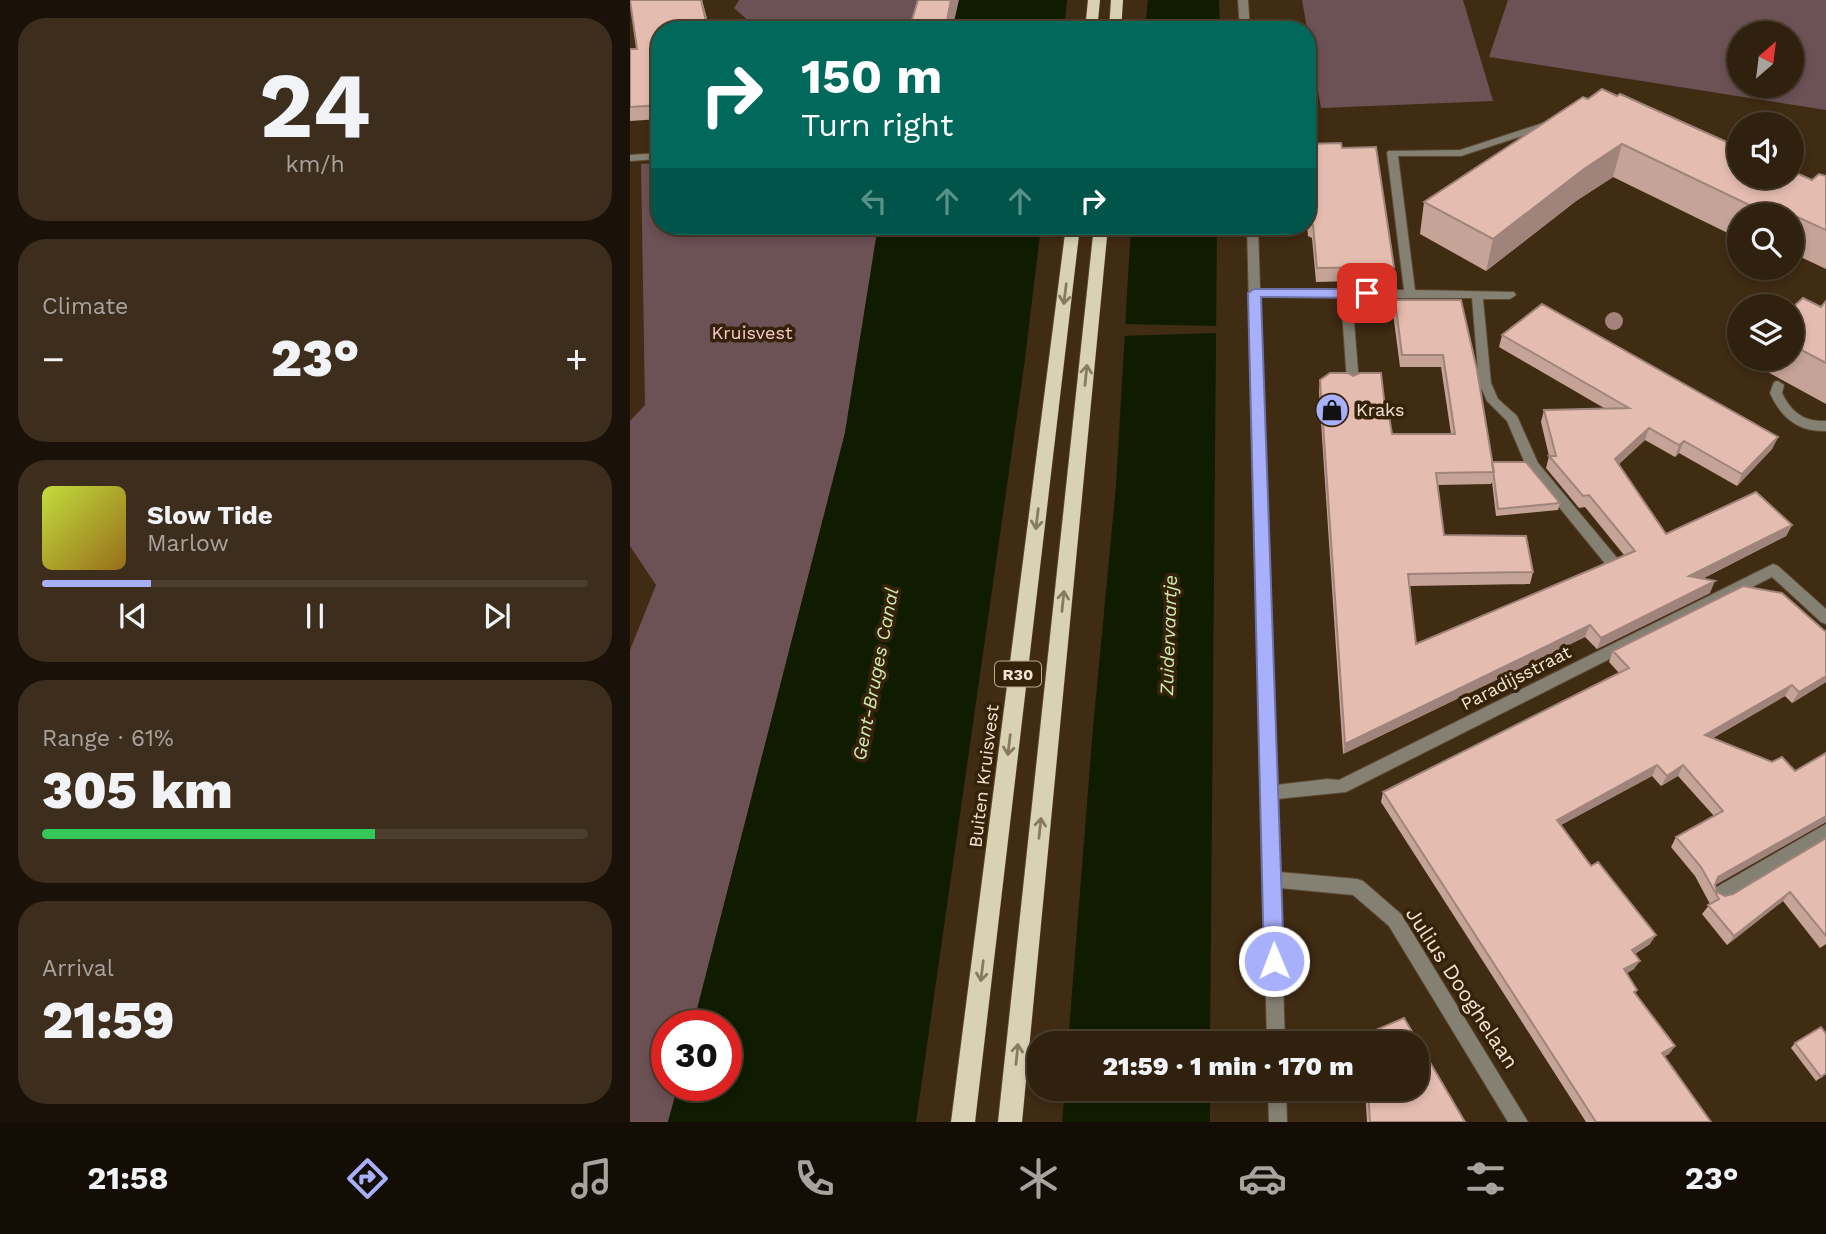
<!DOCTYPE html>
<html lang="en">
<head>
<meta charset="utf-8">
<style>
	body { margin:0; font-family:"Work Sans",sans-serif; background:#3c2d1c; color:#f1f3f6; height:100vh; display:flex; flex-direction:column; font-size:26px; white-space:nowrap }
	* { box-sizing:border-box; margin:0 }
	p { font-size:23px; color:#a8a39e }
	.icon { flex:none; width:38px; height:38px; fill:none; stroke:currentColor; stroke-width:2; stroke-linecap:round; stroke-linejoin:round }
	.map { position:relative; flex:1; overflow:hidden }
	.panel { display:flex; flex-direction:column; gap:18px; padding:18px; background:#1a1208; width:630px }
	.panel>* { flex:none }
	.top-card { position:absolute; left:21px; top:21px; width:665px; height:214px; border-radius:28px; box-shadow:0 4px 10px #0003,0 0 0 2px #4b3e2e; background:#00695c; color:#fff; overflow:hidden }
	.needle { width:46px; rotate:28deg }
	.buttons { position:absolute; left:1097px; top:21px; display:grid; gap:14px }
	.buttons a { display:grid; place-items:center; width:77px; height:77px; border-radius:50%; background:#30200e; box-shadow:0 4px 10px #0003,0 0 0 2px #4b3e2e; font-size:35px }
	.speed { position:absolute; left:21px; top:1010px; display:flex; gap:14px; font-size:35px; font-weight:700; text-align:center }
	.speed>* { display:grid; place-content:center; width:91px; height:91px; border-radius:50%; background:#30200e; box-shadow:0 4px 10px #0003,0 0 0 2px #4b3e2e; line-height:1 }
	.speed .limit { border:10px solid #d22; background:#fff; color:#111 }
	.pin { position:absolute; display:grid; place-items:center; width:60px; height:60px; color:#fff; margin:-30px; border-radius:14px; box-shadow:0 4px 10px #0006 }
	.me { position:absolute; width:77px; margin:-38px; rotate:359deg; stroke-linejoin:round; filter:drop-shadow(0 0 5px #0008) }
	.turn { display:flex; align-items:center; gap:24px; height:147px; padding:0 35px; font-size:32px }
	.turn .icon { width:91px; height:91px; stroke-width:2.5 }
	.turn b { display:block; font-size:49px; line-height:60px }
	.lanes { display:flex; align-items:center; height:66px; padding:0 35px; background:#0003; justify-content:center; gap:35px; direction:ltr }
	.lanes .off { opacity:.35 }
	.big { font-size:52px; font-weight:800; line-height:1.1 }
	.panel .tile { flex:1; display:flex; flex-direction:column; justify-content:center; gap:10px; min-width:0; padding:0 24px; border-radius:28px; background:#3c2d1c }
	.panel .dial { align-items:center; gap:0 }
	.dial b { font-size:91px; line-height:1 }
	.song { display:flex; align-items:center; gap:21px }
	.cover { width:84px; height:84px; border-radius:10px; background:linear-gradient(135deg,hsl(70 70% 55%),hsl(40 70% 35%)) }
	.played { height:7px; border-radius:4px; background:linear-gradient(90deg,#a8b0fc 20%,#4b3e2e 20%) }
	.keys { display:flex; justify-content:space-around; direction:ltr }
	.heat { display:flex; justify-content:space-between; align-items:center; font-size:38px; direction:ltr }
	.charge { height:10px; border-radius:5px; background:linear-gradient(90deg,#34c759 61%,#4b3e2e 0) }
	.trip { position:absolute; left:397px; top:1031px; width:402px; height:70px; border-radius:28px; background:#30200e; box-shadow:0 4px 10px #0003,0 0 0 2px #4b3e2e; font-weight:800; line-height:70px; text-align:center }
	.tab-bar { display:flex; height:112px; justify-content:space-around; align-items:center; background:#130d06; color:#a8a39e }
	.tab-bar .icon { width:49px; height:49px }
	.tab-bar .active { color:#a8b0fc }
	.tab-bar b { font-size:32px; color:#f1f3f6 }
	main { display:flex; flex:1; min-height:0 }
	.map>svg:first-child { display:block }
</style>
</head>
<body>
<main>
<section class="panel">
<div class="tile dial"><b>24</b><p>km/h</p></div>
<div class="tile"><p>Climate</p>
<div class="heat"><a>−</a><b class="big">23°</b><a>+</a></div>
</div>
<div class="tile">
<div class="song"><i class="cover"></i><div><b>Slow Tide</b><p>Marlow</p></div></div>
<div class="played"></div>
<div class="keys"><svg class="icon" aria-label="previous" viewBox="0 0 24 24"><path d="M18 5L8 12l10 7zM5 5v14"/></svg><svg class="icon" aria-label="pause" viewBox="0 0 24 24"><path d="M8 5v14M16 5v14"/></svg><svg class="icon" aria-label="next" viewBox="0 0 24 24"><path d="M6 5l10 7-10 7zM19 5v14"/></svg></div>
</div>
<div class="tile"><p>Range · 61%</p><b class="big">305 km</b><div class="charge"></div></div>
<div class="tile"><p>Arrival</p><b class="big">21:59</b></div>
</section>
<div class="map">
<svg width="1196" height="1122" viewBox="0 0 1196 1122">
	<rect width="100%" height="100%" fill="#402b13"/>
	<path fill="#6c5155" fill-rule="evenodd" d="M109 0H296L287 30H129L104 8Z
		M672 0H833L863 101 691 108Z
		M878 0H1196V110L859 57ZM1110 33H1162V86H1110Z
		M30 163V226H248L215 433 63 1025 37 1026V1085H48L38 1122H0V650L26 585 0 546V421L15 405 11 164Z"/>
	<path fill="#0f1c00" d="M296 0H437L434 30H287Z
		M518 0H589L590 30H515Z
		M248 226H411L395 359 286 1122H38L48 1085H96V1026L63 1025 215 433Z
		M501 226H587L580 1043H438L463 728 486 486Z
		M435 1089H580V1122H432Z"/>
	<path fill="#402b13" d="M492 324 588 326V333L491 336Z"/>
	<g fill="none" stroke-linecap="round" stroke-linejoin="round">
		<defs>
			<path id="lane" d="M922 120 926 121V125L831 156H768L785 290 884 292 886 295 880 299H853L861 383 868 399 887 416 908 463 988 559 990 563 988 567H978L897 468 877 421 857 401 849 383 842 298H722L729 382 723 386 717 382 711 297H624L618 293 624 289 774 290 757 153 758 151 830 150Z
				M1148 381 1154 385 1152 393C1161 412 1174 422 1196 421V431C1168 432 1151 418 1140 393L1144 382Z
				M1196 824V840L1095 901 1089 903 1083 901 1081 895 1083 889Z"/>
			<path id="street" d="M608 0H618L620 30H610Z
				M30 153V159L0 161V155Z
				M617 226H628L646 785 697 779 709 780 1143 564 1148 566 1196 609V624L1191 622 1142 577 716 792 647 799 649 872 727 879 733 881 771 914 898 1122H878L759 926 723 895 650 888 655 1043H637Z
				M638 1088H656L657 1122H639Z"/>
			<path id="primary" d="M458 0H470L467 30H455Z
				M481 0H493L491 30H479Z
				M436 226H450L345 1122H321Z
				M464 226H478L392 1122H368Z"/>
		</defs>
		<use href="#lane" stroke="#5c4932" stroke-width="2"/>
		<use href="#street" stroke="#5c4932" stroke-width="2"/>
		<use href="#primary" stroke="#5c4932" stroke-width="1"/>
		<use href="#lane" fill="#848172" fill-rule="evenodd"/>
		<use href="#street" fill="#848172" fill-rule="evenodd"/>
		<use href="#primary" fill="#d8d2b3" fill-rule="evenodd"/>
	</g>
	<circle fill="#a5827b" cx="984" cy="321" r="9"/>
	<path fill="#c5a397" d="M0 0H72L80 30H30V119L0 121V49H7Z
		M953 97 1182 180 1196 176V269L1162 253V215H1110V239L983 177 946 201 856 271 790 234 794 202Z
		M677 144 712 148 764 267 762 280 686 282 682 238 678 236 677 226Z
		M765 300H831L862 462 930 503 928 510 866 516 862 482 861 484 807 485 814 535 903 572 900 584 780 586 786 644 994 555 955 507 949 508 916 468 919 456 911 422 914 410 974 408 869 347 872 335 1148 437 1142 449 1107 486 1049 453 1045 457 1015 440 989 464 1036 534 1162 525 1156 536 1072 579 1080 593 967 649 955 637 713 754 689 392 690 380 756 416 762 434H821L811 367H770L763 313Z
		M1196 301V404L1123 364 1125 359H1162V308L1191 307Z
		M1196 632V682L1162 703 1155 696 1083 738 1165 771 1196 753V822L1085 885 1087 892 1095 896 1103 894 1196 838V944L1190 948 1153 901 1097 945 1072 914 1080 904 1065 876 1041 847 1046 837 1084 816 1048 776 1031 786 1022 776 931 825 1020 944 1005 954 1004 969 997 973 1007 990 1005 994 1045 1046 1039 1054 1034 1056 1081 1122H956L751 802 753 792 989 673 979 662 983 651Z
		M774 1018 835 1122H737L735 1088H788V1043H732L734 1035Z
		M1165 1043 1196 1074 1186 1081 1161 1048Z"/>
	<path fill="#a0847b" d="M71 0H72L80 30H78Z
		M321 0H329L322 30H315Z
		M992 144 983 177 946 201 856 271 863 239 954 169Z
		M1019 428 1015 440 981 471 985 459Z
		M1148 437 1142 449 1107 486 1112 474Z
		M1054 441 1049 453 1045 457 1049 445Z
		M1162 525 1156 536 1054 588 1059 576Z
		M1085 581 1080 593 967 649 971 638Z
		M960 625 955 637 713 754 715 744Z
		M1196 676V682L1162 703 1169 692Z
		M1162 685 1155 696 1070 745 1075 735Z
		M1027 765 1022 776 923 829 927 820Z
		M1053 765 1048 776 1031 786 1037 776Z
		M1196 816V822L1082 887 1088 877Z
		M1160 892 1153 901 1097 945 1104 936Z
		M1026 935 1020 944 996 959 1002 950Z
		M1010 961 1004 969 989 978 994 969Z
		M1045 1046 1039 1054 1026 1061 1032 1053Z"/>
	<path fill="#e5bdb0" stroke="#a0847b" stroke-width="2" d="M0 0H71L78 30H30V105L0 107V49H7Z
		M288 0H321L315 30H279Z
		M972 89 987 96 990 94 1110 148V177H1162V171L1182 180 1189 174 1196 176V230L1150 209 1142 215H1140L992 144 954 169 863 239 794 202 953 97 958 99Z
		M711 143 712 148 746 147 764 267 687 268 683 225 679 223 677 205V144Z
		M1173 298 1191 307 1196 301V363L1162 345V308Z
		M765 300H831L847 370 864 472 806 473 814 535 896 536 903 572 778 574 786 644 1005 551 959 495 953 496 919 456H926L914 410 999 408 872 335 912 304 1148 437 1112 474 1054 441 1049 445 1019 428 985 459 1036 534 1126 492 1162 525 1059 576 1085 581 971 638 960 625 715 744 690 380 700 373H718L723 376 730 373H751L756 416H759L762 434H825L813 355H772Z
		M862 462H896L930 503 868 509Z
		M1113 586 1152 593 1196 632V676L1169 692 1162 685 1075 735 1142 762 1152 757 1165 771 1196 753V816L1088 877 1085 885 1087 892 1095 896 1103 894 1196 838V936L1160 892 1104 936 1078 905 1089 899 1071 867 1046 837 1093 811 1053 765 1037 776 1027 765 927 820 961 866 968 862 1026 935 1002 950 1010 961 994 969 1007 990 1004 992 1045 1046 1032 1053 1081 1122H966L753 792 999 668 983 651Z
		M774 1018 835 1122H740L738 1088H788V1043H735L734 1035Z
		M1191 1027 1196 1034V1073L1191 1077 1165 1043Z"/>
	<defs><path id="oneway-shaft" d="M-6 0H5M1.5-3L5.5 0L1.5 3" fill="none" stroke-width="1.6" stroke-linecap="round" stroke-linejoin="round" transform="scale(1.75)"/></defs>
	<g stroke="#877a5e">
		<use href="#oneway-shaft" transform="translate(435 294) rotate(97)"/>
		<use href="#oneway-shaft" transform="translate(456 375) rotate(-84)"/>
		<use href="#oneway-shaft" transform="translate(407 519) rotate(97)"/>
		<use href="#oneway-shaft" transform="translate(433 601) rotate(-84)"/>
		<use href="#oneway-shaft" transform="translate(379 745) rotate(97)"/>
		<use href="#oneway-shaft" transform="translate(410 828) rotate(-84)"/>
		<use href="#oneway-shaft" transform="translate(352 971) rotate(97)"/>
		<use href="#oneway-shaft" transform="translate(387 1054) rotate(-84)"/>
	</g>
	<path fill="#a8b0fc" stroke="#6d72a4" stroke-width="2" d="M624 289H737L744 293 737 298 631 297 654 961 651 968 644 971 637 968 634 961 618 293Z"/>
	<defs>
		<symbol id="shop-disc" viewBox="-11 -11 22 22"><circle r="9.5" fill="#a8b0fc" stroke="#362208"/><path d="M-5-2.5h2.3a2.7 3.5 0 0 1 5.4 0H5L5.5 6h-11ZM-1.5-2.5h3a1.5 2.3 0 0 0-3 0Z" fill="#111"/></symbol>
	</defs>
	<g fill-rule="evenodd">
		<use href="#shop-disc" x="683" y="391" width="38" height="38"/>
	</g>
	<g text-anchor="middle" stroke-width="7" stroke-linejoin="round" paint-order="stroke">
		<rect fill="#362208" stroke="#baaa98" stroke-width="2" x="365" y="661.5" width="46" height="25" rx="5"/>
		<g font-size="16" font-weight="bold" fill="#f2e4d5">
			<text x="388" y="680">R30</text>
		</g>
		<g font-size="18" fill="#f7cad0" stroke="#362208">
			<text x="122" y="339">Kruisvest</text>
		</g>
		<g font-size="18" fill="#f2e4d5" stroke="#362208" text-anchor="start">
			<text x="726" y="416">Kraks</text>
		</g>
		<g font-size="18" fill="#f2e4d5" stroke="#362208">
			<text transform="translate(886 678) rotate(-27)" y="6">Paradijsstraat</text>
			<text transform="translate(354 776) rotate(-83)" y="6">Buiten Kruisvest</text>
		</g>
		<g font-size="19" font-style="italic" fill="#cfecb0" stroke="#362208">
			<text transform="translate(538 635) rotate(-88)" y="7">Zuidervaartje</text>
			<text transform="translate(245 674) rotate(-79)" y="7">Gent-Bruges Canal</text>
		</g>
		<g font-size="21" fill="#f2e4d5" stroke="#362208">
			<text transform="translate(832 988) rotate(57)" y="7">Julius Dooghelaan</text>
		</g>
	</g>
</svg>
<div class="buttons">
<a><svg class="needle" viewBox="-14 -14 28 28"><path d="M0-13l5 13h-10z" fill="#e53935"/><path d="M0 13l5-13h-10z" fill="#a8a39e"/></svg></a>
<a><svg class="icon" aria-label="sound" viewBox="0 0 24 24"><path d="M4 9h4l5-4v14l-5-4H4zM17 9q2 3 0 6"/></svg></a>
<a><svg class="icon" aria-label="search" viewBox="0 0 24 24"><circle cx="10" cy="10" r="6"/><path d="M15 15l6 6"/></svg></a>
<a><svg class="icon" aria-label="layers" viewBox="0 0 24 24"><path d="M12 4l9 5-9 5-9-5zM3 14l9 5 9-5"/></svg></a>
</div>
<div class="speed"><div class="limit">30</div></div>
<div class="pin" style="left:737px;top:293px;background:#d93025"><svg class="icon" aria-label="arrive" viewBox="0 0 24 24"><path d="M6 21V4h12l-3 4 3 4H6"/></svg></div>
<svg class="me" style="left:644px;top:961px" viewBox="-20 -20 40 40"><circle r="17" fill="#a8b0fc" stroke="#fff" stroke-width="3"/><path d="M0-11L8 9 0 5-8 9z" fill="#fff"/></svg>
<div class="trip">21:59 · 1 min · 170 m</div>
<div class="top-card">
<div class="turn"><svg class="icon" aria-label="right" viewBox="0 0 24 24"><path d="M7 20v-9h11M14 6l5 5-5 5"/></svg><div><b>150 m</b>Turn right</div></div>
<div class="lanes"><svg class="icon off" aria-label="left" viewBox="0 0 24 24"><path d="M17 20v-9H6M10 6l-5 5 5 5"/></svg><svg class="icon off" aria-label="ahead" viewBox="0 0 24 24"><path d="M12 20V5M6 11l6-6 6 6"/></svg><svg class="icon off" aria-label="ahead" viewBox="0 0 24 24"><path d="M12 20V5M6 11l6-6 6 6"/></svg><svg class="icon" aria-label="right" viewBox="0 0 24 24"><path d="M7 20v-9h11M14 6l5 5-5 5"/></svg></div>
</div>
</div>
</main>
<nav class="tab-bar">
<b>21:58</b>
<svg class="icon active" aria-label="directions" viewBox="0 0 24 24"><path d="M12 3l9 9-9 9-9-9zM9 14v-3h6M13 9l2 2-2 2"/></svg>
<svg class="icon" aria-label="music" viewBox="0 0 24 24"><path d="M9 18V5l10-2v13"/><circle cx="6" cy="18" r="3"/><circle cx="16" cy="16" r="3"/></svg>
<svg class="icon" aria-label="phone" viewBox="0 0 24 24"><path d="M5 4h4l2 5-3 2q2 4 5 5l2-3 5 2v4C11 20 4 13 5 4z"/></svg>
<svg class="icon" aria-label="climate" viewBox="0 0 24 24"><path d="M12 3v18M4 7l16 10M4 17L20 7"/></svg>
<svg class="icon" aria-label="car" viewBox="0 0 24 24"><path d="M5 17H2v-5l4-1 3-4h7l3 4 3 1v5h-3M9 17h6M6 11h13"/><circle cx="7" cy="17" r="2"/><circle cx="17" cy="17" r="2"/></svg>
<svg class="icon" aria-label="filters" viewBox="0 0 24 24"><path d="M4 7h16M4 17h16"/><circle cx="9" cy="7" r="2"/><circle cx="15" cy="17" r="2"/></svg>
<b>23°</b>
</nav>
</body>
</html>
